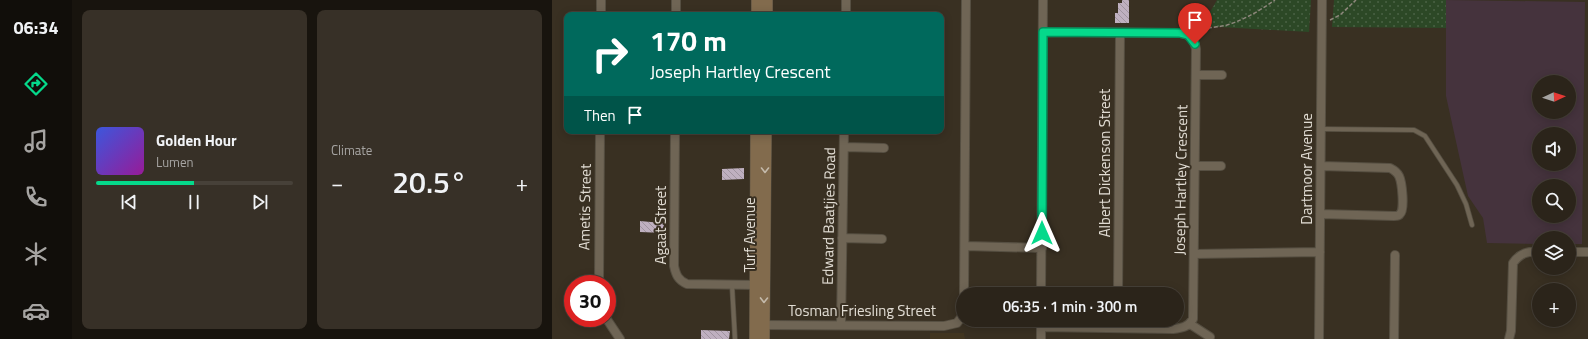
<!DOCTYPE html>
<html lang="en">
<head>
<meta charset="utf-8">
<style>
	body { margin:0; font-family:"Titillium Web",sans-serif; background:#373027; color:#f1f3f6; height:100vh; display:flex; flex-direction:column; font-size:15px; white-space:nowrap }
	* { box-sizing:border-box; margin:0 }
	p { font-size:13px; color:#a6a4a2 }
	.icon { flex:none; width:22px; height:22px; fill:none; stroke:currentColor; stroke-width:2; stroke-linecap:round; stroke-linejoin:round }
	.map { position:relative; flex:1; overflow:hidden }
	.details { display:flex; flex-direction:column; gap:10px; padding:10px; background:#18140e; width:480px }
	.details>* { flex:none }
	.top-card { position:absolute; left:12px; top:12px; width:380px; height:122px; border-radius:8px; box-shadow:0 2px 10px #0003,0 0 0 1px #474139; background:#00695c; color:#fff; overflow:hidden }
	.needle { width:26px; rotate:86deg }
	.buttons { position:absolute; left:980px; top:75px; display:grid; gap:8px }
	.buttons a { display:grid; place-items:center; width:44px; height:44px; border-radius:50%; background:#2b241a; box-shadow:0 2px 10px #0003,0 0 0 1px #474139; font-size:20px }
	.speed { position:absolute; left:12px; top:275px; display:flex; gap:8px; font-size:20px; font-weight:700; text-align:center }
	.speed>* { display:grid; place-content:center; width:52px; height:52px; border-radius:50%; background:#2b241a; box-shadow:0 2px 10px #0003,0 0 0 1px #474139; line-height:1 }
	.speed .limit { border:6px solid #d22; background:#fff; color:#111 }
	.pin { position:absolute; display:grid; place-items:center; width:34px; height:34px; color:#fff; margin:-41px -17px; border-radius:50% 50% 50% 0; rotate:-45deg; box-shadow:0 0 4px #0007 }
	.pin .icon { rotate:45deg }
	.me { position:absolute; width:44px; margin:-22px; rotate:0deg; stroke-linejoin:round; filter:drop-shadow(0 0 3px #0008) }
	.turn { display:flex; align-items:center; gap:14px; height:84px; padding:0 20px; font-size:18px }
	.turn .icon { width:52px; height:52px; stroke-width:2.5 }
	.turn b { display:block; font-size:28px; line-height:34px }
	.then { display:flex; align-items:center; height:38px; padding:0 20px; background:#0003; gap:8px; font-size:15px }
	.big { font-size:30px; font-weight:600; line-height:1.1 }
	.details .tile { flex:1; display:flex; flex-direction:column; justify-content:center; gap:6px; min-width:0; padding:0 14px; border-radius:8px; background:#373027 }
	.song { display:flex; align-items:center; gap:12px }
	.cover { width:48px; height:48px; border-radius:6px; background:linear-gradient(135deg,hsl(230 70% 55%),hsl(300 70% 35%)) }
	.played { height:4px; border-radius:2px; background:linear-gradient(90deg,#05d98b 50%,#474139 50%) }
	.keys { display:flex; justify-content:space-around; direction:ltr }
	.heat { display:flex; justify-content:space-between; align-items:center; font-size:22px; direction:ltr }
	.details .tiles { flex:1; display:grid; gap:10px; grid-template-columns:repeat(2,1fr) }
	.trip { position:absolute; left:404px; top:287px; width:228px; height:40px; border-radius:20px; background:#2b241a; box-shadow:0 2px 10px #0003,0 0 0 1px #474139; font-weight:600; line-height:40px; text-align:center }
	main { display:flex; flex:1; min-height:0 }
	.dock { display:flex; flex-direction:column; width:72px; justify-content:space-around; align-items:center; background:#110e0a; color:#a6a4a2 }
	.dock .icon { width:28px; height:28px }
	.dock .active { color:#05d98b }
	.dock b { font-size:18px; color:#f1f3f6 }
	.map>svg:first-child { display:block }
</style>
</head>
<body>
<main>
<nav class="dock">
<b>06:34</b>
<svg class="icon active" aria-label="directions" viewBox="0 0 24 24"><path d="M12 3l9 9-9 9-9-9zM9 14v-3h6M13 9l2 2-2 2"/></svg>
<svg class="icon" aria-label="music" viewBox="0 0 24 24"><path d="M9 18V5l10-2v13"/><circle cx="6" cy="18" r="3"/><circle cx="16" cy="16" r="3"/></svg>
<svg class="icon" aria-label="phone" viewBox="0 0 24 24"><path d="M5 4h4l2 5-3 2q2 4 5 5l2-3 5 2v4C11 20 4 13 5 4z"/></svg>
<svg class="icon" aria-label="climate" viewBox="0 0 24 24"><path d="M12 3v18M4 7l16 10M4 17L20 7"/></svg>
<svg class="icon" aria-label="car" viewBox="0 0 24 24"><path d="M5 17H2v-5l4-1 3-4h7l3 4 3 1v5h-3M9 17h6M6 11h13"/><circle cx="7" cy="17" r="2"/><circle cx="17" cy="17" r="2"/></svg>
</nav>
<section class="details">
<div class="tiles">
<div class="tile">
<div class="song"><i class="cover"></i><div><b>Golden Hour</b><p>Lumen</p></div></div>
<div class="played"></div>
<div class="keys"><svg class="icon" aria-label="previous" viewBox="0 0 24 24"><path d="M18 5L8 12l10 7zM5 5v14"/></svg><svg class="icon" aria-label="pause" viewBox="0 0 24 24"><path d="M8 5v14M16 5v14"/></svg><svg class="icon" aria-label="next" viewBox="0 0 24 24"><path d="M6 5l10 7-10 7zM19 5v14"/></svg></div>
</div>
<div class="tile"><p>Climate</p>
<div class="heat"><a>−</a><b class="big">20.5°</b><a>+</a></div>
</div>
</div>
</section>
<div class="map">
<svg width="1036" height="339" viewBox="0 0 1036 339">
	<defs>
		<pattern id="park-dots" width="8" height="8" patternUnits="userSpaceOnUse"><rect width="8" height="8" fill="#2c4826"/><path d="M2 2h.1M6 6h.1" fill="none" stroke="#4a6245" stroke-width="1.8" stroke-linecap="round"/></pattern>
		<pattern id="building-back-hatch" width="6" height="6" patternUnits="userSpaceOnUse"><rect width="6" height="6" fill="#bfb0c0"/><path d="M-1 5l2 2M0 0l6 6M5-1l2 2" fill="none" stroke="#a094a0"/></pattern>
	</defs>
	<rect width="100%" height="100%" fill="#393022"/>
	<path fill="#45333d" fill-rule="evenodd" d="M894 0 1033 2 1030 244H1017V238H987V244L935 243 931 218 916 196 894 96ZM987 82H1017V112H987ZM987 134H1017V164H987ZM987 186H1017V216H987Z"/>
	<path fill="#413520" d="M378 333H412L413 339H378Z"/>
	<path fill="url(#park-dots)" d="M665 0H759L757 32 650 26Z
		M782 0H894V28L780 27Z"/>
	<path fill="url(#building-back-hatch)" d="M570 0H577V23H563V13H566V3H570Z
		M192 168V179L170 180V169Z
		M88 221 110 223 112 225V233L88 232Z
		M149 330 178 331 177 339H149Z"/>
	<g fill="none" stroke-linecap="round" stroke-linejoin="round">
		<defs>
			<path id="lane" d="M769 129 862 130 873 136 905 185 914 204 920 225
				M180 285 183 339"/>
			<path id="street" d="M49 15V0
				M124 15V0
				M294 15V0
				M644 75H670
				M123 131 122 266C124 275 126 280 135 284L208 285
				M292 147 332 148
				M643 166H669
				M768 214 842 216C845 216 847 216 848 214 853 210 850 182 847 176 845 172 842 170 838 168L769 166
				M290 238 330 239
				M413 246 490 248
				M1017 252H1036
				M642 254 768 252
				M47 284 48 131
				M412 294 414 0
				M489 294 491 0
				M566 294 568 33
				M54 318 68 339
				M638 324 658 337
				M207 325 392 326 405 323 411 315
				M289 325 292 131
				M489 327 621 329C630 328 636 327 641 319L644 49C642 39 638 34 628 33L491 32
				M489 339V320
				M767 339 770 0
				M842 339 843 255
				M957 339 959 331 961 263C968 253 976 251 987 252"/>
			<path id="secondary" d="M205 15V0
				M215 15V0
				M203 339 204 131
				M212 339 214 131"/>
		</defs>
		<use href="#lane" stroke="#564f42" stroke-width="5.5"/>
		<use href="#street" stroke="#564f42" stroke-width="10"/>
		<use href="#secondary" stroke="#564f42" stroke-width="12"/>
		<path stroke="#8e877c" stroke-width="1.5" stroke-dasharray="4 2" stroke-linecap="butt" d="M778 20 788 15 804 0
			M645 33C653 26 665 28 675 25 694 19 707 11 723 0"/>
		<use href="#lane" stroke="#6f6555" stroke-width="4"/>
		<use href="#street" stroke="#6f6555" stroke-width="8"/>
		<use href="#secondary" stroke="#826b4d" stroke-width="11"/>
	</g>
	<defs><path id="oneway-chevron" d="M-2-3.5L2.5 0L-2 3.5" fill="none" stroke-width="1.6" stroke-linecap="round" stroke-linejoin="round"/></defs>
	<g stroke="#c4baab">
		<use href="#oneway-chevron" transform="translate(213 170) rotate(90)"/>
		<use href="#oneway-chevron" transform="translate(212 300) rotate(91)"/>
	</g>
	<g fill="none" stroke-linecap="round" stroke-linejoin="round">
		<defs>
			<path id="route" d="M490 233 491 32 628 33 636 35 643 44"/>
		</defs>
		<use href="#route" stroke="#038d5a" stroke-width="10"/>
		<use href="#route" stroke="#05d98b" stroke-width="7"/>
	</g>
	<g text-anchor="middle" stroke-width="4" stroke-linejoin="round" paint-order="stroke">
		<g font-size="15" fill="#e1dcd3" stroke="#393022">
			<text transform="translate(553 163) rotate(-90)" y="5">Albert Dickenson Street</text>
			<text transform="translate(755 169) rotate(-90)" y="5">Dartmoor Avenue</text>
			<text transform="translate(629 180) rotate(-89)" y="5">Joseph Hartley Crescent</text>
			<text transform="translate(33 207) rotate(-89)" y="5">Ametis Street</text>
			<text transform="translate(277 216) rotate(-89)" y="5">Edward Baatjies Road</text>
			<text transform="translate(109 225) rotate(-90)" y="5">Agaat Street</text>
			<text transform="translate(198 235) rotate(-90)" y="5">Turf Avenue</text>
			<text x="310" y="316">Tosman Friesling Street</text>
		</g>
	</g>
</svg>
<div class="buttons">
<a><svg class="needle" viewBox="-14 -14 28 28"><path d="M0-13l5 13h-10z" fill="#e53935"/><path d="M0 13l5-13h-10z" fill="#a6a4a2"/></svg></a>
<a><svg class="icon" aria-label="sound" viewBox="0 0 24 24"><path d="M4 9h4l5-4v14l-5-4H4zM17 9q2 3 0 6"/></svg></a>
<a><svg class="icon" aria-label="search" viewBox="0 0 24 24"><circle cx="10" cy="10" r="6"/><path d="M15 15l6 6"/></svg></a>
<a><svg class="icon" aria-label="layers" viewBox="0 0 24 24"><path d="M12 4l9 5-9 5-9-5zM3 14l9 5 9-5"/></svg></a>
<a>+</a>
</div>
<div class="speed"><div class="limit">30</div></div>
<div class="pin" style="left:643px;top:44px;background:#d93025"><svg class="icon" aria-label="arrive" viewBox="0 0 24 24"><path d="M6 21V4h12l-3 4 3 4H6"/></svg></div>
<svg class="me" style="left:490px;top:233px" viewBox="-20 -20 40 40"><path d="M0-17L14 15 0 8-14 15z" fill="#05d98b" stroke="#fff" stroke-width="4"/></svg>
<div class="trip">06:35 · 1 min · 300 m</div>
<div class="top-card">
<div class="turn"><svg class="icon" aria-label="right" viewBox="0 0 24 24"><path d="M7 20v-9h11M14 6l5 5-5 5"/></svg><div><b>170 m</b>Joseph Hartley Crescent</div></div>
<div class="then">Then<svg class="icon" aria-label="arrive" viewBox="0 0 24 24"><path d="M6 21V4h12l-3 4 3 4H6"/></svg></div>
</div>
</div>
</main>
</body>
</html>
